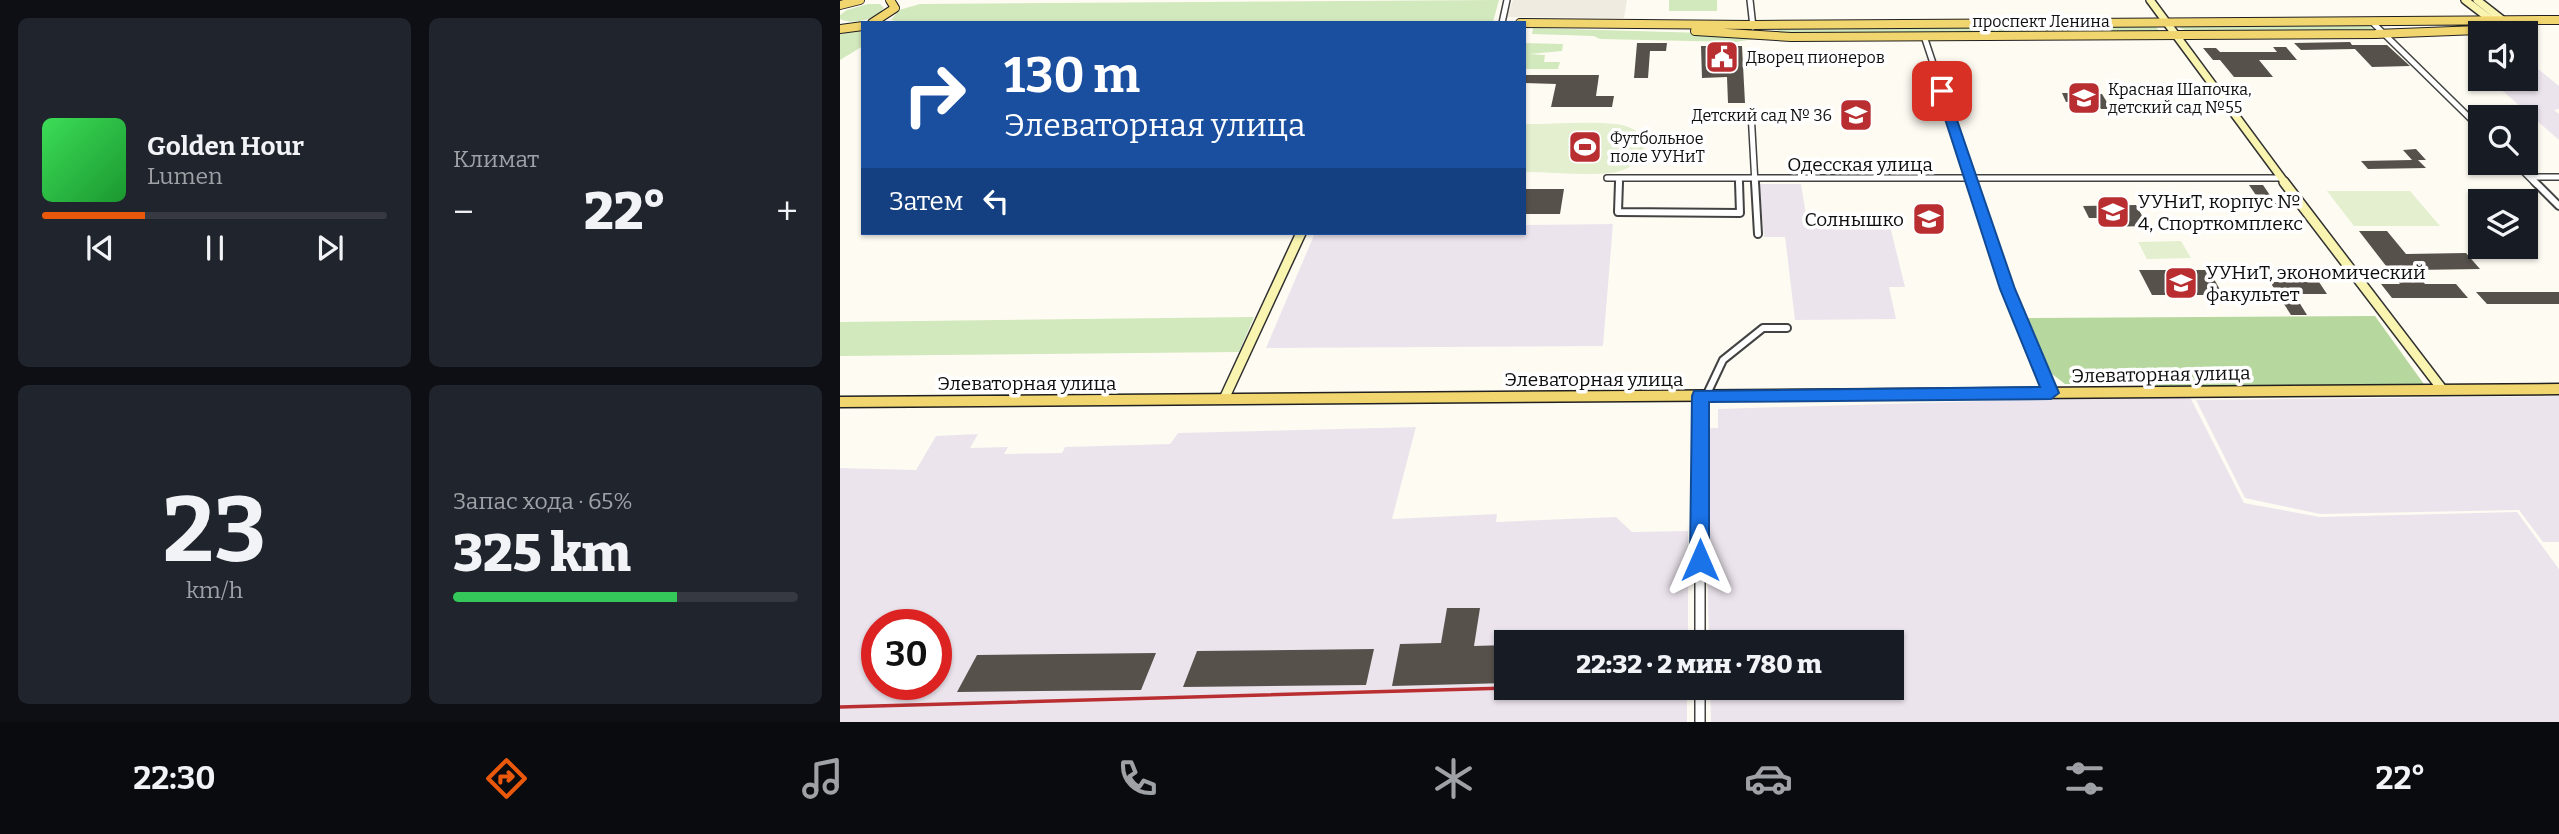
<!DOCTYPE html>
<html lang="ru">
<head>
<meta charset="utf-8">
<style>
	body { margin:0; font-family:Bitter,serif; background:#20242c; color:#f1f3f6; height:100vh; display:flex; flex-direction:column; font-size:26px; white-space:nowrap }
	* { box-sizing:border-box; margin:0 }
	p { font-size:23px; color:#9ea1a6 }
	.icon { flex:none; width:38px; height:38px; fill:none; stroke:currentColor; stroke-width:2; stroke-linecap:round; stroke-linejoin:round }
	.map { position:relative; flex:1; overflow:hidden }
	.panel { display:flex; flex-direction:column; gap:18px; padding:18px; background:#0d0f14; width:840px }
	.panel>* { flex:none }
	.hud { position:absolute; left:21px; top:21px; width:665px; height:214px; border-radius:0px; box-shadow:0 2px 5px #0004; background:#1a4fa0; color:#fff; overflow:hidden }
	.tools { position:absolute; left:1628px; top:21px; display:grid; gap:14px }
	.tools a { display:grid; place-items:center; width:70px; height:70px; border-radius:0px; background:#171b24; box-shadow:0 2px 5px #0004; font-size:35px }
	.speed { position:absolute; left:21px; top:609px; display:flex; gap:14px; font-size:35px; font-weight:700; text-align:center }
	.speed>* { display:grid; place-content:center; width:91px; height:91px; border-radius:50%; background:#171b24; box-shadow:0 2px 5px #0004; line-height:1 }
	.speed .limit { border:10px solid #d22; background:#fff; color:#111 }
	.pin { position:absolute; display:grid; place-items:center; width:60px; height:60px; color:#fff; margin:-30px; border-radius:14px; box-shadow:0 4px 10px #0006 }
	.me { position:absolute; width:77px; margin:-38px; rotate:0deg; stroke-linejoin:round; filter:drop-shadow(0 0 5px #0008) }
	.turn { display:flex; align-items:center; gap:24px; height:147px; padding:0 28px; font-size:32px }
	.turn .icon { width:91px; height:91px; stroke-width:2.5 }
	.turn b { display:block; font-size:49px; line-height:60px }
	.then { display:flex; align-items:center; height:66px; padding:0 28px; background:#0003; gap:14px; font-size:26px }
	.big { font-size:52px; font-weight:800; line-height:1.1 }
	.panel .card { flex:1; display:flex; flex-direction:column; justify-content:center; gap:10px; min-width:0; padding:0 24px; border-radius:10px; background:#20242c }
	.panel .dial { align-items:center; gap:0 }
	.dial b { font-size:91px; line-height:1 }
	.song { display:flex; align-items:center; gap:21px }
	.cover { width:84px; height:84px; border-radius:10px; background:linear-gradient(135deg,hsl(130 70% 55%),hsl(130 70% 35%)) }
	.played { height:7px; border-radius:4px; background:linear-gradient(90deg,#ea580c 30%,#363941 30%) }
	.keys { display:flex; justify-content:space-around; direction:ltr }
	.heat { display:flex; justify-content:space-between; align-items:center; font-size:38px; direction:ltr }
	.charge { height:10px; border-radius:5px; background:linear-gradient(90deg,#34c759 65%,#363941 0) }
	.panel .tiles { flex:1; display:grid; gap:18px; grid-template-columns:repeat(2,1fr) }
	.trip { position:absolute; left:654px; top:630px; width:410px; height:70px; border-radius:0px; background:#171b24; box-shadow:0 2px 5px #0004; font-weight:800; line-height:70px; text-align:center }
	.tab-bar { display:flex; height:112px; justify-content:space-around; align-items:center; background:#090b0e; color:#9ea1a6 }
	.tab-bar .icon { width:49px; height:49px }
	.tab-bar .current { color:#ea580c }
	.tab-bar b { font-size:32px; color:#f1f3f6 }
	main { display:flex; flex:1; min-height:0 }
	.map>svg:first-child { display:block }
</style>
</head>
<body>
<main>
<section class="panel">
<div class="tiles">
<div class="card">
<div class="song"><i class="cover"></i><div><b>Golden Hour</b><p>Lumen</p></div></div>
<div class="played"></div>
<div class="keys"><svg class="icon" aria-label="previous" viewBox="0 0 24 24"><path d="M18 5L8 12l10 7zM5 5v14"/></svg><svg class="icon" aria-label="pause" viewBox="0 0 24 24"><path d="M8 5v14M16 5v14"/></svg><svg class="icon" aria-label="next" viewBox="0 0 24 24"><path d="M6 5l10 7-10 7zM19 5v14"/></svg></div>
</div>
<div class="card"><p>Климат</p>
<div class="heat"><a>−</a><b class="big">22°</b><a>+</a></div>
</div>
<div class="card dial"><b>23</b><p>km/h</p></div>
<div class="card"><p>Запас хода · 65%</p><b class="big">325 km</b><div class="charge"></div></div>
</div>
</section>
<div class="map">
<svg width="1719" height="722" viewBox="0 0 1719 722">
	<rect width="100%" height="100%" fill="#fefcf2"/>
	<path fill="#ece4ed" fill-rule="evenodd" d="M1685 69H1698L1719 86V109L1714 110 1719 114V140L1649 79H1685Z
		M919 184H961L968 227 1050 226 1065 287H1049L1056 319 955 320 945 237H924Z
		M773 224 763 346 426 348 475 233H684V225Z
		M1340 395 1351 399 1404 503 1480 517 1677 512 1719 569V722H871L870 688H1052V642H869L864 428H878V409Z
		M1719 396V542H1703L1679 510 1480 514 1405 498 1356 400Z
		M576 427 552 519 657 514 656 522 776 517 792 532 848 531V642H667V688H847V722H0V468L76 470 96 436 138 434 130 448 168 447 164 454 222 453 225 447 330 444 338 433ZM37 625H96V684H37Z"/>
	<path fill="#d2e8bd" d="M659 0 653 22H61L51 20 59 10 80 4Z
		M829 0H877V11H829Z
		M28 4H40L44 8C35 20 13 25 0 19V15L7 10Z
		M1314 23 1320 33 949 34 938 32 937 28Z
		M1527 24 1535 31 1349 32 1340 28 1341 25Z
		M693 28 863 33 926 37 896 42 760 39 754 36 692 34Z
		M23 30V46L0 60V34Z
		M684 43 723 44 722 51 689 54 705 55 704 62H720L718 69H684Z
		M414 317 399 352 0 356V322Z"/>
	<path fill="#b6d79d" d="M1535 316 1586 387 1318 389 1310 372H1267L1274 384H1225L1212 374 1186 318Z"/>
	<path fill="#e3efce" d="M684 124C714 124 747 121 776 124 820 130 809 168 771 173 743 176 712 172 684 172Z
		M1487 191H1570L1600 226H1514Z
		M1341 241 1351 258 1307 259 1298 242Z"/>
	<path fill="#efebe0" d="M673 0H787L784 18 667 17Z"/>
	<path fill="#57514c" d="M1510 42 1512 45H1547L1570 66 1532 67 1515 49 1461 50 1454 43Z
		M797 43H827L826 51H810L808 78H794Z
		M861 46H902L905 103H888L887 77 862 78Z
		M1433 47H1446L1457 60H1419L1433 77H1394L1380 60H1373L1363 48H1376L1380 52H1437Z
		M684 75H759L756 96H774L772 107H711L716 84 684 83Z
		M1228 90H1251L1253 94H1262L1271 109H1261L1256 101 1226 102 1222 93H1230Z
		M1576 149 1586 160H1578L1586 168 1528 169 1521 161 1572 160 1563 150Z
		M1409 185H1423L1436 204H1422Z
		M684 189H724L720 214H684Z
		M1296 205 1308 226 1262 227 1258 218H1249L1243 206Z
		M1519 231H1547L1566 254 1626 253 1640 269 1574 270 1585 284H1616L1628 298H1552L1541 284H1560Z
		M1299 270H1369L1383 295H1312Z
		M1430 282H1479L1487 294H1454L1467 315H1451Z
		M1636 292H1719V304H1647Z
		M607 608H640L634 646 667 645V683L552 686 560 644 601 643Z
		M534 649 526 685 343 687 357 651Z
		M316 653 301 690 117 692 137 655Z"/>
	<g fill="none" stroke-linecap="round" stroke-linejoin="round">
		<defs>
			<path id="street-far2" d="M910 0 913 27
				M1532 22 1640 128
				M662 23 667 0
				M1084 36 1133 184
				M911 112 915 184
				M1675 163 1696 184
				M1690 177H1719
				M767 178H1441
				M899 180V184
				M779 184V178"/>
			<path id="street-far1" d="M779 182 778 212 900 213 899 182
				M915 182 918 234
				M1133 182 1168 289 1211 393
				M1695 182 1719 206
				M860 396V420
				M866 396 883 360 923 328H947"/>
			<path id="street" d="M860 418V642
				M860 688V722"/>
			<path id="secondary-far1" d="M1310 0 1446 184
				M1625 0 1663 29
				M1637 0 1674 29"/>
			<path id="secondary" d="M1444 182 1602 389
				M384 399 461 233"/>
			<path id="primary-far1" d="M0 5 20 0
				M32 23 55 8 50 0
				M680 23 913 25 1719 20
				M0 29 23 26
				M855 31 951 37 1535 34 1665 29"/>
			<path id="primary" d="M0 402 1719 389"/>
		</defs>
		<use href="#street-far2" stroke="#424242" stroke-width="8"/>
		<use href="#street-far1" stroke="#424242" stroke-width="10"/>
		<use href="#street" stroke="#424242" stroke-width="12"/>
		<use href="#secondary-far1" stroke="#313131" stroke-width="10"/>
		<use href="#secondary" stroke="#313131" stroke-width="12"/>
		<use href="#primary-far1" stroke="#202020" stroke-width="10"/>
		<use href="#primary" stroke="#202020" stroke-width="13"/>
		<use href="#street-far2" stroke="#fff" stroke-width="5"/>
		<use href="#street-far1" stroke="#fff" stroke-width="6"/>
		<use href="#street" stroke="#fff" stroke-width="9"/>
		<use href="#secondary-far1" stroke="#faf4b1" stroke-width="7"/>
		<use href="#secondary" stroke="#faf4b1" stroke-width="9"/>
		<use href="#primary-far1" stroke="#f1d56f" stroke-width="8"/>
		<use href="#primary" stroke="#f1d56f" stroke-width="10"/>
		<path stroke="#b82e31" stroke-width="3.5" d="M0 707 668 688"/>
	</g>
	<path fill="#1a73e8" stroke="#114b97" stroke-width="2" d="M1102 88 1107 91 1175 289 1219 393 1211 399 869 402V560L867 566 860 569 853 566 850 560 852 396 854 391 1200 387 1160 289 1096 91Z"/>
	<defs>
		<symbol id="civic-square" viewBox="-11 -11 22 22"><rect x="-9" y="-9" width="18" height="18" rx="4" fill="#b82e31" stroke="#fff"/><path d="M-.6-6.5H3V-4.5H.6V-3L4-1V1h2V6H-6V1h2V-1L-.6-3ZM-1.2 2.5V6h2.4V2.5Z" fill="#fff"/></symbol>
		<symbol id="school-square" viewBox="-11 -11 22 22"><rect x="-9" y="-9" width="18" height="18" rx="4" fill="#b82e31" stroke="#fff"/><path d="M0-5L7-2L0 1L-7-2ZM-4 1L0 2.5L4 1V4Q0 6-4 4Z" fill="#fff"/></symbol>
		<symbol id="stadium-square" viewBox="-11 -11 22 22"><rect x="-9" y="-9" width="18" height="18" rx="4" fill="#b82e31" stroke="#fff"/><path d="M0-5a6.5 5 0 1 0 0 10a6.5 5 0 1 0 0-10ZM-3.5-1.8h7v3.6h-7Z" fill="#fff"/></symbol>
		<symbol id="university-square" viewBox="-11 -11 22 22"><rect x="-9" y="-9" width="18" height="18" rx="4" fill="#b82e31" stroke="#fff"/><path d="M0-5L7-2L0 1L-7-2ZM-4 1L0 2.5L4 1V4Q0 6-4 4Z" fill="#fff"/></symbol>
	</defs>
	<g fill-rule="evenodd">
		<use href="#civic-square" x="863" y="38" width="38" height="38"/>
		<use href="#school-square" x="1225" y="79" width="38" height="38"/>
		<use href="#school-square" x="997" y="96" width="38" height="38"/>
		<use href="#stadium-square" x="726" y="128" width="38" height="38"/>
		<use href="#university-square" x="1254" y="193" width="38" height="38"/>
		<use href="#school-square" x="1070" y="200" width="38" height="38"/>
		<use href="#university-square" x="1322" y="264" width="38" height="38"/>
	</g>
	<g text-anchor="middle" stroke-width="7" stroke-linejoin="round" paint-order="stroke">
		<g font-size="16" fill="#0f0f0f" stroke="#fff">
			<text x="1201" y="27">проспект Ленина</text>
		</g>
		<g font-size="16" fill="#0f0f0f" stroke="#fff" text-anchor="start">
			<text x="906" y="63">Дворец пионеров</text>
			<text x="1268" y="95">Красная Шапочка,<tspan x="1268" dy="18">детский сад №55</tspan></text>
			<text x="992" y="121" text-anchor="end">Детский сад № 36</text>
			<text x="770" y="144">Футбольное<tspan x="770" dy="18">поле УУНиТ</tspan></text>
		</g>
		<g font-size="19" fill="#0f0f0f" stroke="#fff">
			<text x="1020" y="171">Одесская улица</text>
			<text transform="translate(1321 374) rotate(-1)" y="7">Элеваторная улица</text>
			<text x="754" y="386">Элеваторная улица</text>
			<text x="187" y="390">Элеваторная улица</text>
		</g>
		<g font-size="19" fill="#0f0f0f" stroke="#fff" text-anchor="start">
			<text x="1298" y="208">УУНиТ, корпус №<tspan x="1298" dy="22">4, Спорткомплекс</tspan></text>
			<text x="1064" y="226" text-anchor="end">Солнышко</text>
			<text x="1366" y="279">УУНиТ, экономический<tspan x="1366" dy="22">факультет</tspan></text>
		</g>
	</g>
</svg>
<div class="tools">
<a><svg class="icon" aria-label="sound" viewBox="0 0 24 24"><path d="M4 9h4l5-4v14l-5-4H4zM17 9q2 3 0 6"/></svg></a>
<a><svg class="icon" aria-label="search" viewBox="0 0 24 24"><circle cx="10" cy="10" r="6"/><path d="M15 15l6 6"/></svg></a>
<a><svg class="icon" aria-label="layers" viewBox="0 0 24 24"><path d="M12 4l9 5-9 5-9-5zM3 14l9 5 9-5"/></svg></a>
</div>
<div class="speed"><div class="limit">30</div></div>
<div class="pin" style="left:1102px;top:91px;background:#d93025"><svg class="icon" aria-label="arrive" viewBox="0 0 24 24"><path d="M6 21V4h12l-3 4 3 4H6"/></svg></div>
<svg class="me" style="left:860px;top:560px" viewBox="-20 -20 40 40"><path d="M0-17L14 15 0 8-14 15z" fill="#1a73e8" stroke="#fff" stroke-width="4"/></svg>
<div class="trip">22:32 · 2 мин · 780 m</div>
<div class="hud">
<div class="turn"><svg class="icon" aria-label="right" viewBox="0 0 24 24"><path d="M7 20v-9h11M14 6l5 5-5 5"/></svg><div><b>130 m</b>Элеваторная улица</div></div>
<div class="then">Затем<svg class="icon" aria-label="left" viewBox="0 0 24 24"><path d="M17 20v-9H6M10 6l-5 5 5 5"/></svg></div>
</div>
</div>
</main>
<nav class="tab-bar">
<b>22:30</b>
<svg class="icon current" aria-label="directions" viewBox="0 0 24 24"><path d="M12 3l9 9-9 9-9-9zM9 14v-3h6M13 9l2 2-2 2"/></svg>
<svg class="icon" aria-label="music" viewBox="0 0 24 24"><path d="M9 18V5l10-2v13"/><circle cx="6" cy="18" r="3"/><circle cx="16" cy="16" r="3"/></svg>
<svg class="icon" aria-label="phone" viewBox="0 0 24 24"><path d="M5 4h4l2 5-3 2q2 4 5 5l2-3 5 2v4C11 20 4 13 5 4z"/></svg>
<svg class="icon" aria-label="climate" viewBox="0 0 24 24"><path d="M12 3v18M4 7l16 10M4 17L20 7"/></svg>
<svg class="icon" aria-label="car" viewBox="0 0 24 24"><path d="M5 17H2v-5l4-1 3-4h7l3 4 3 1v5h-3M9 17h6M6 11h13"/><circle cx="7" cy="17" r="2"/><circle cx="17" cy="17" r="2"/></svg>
<svg class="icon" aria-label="filters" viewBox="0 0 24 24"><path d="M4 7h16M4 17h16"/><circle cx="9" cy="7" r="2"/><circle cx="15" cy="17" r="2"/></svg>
<b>22°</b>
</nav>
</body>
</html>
